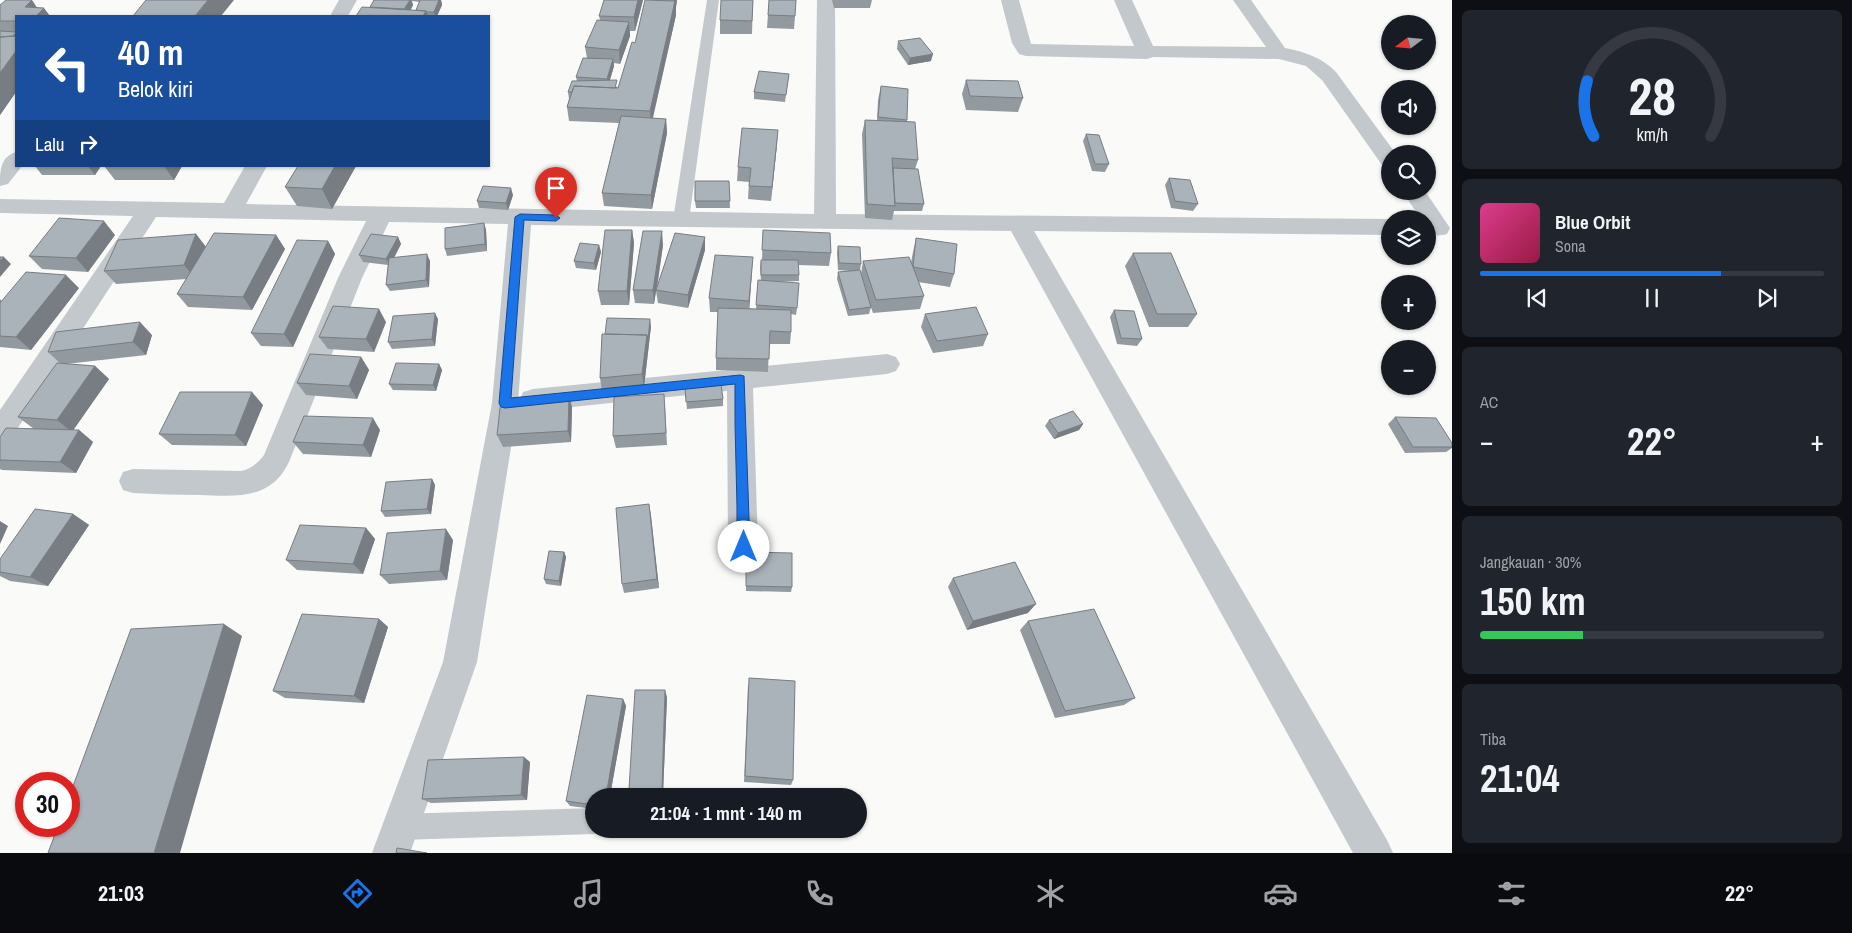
<!DOCTYPE html>
<html lang="id">
<head>
<meta charset="utf-8">
<style>
	body { margin:0; font-family:"Archivo Narrow",sans-serif; background:#20242c; color:#f1f3f6; height:100vh; display:flex; flex-direction:column; font-size:19px; white-space:nowrap }
	* { box-sizing:border-box; margin:0 }
	p { font-size:16px; color:#9ea1a6 }
	.icon { flex:none; width:28px; height:28px; fill:none; stroke:currentColor; stroke-width:2; stroke-linecap:round; stroke-linejoin:round }
	.map { position:relative; flex:1; overflow:hidden }
	.panel { display:flex; flex-direction:column; gap:10px; padding:10px; background:#0d0f14; width:400px }
	.panel>* { flex:none }
	.top-card { position:absolute; left:15px; top:15px; width:475px; height:152px; border-radius:0px; box-shadow:0 1px 4px #0004; background:#1a4fa0; color:#fff; overflow:hidden }
	.needle { width:32px; rotate:254deg }
	.controls { position:absolute; left:1381px; top:15px; display:grid; gap:10px }
	.controls a { display:grid; place-items:center; width:55px; height:55px; border-radius:50%; background:#171b24; box-shadow:0 1px 4px #0004; font-size:25px }
	.speed { position:absolute; left:15px; top:772px; display:flex; gap:10px; font-size:25px; font-weight:700; text-align:center }
	.speed>* { display:grid; place-content:center; width:65px; height:65px; border-radius:50%; background:#171b24; box-shadow:0 1px 4px #0004; line-height:1 }
	.speed .limit { border:8px solid #d22; background:#fff; color:#111 }
	.pin { position:absolute; display:grid; place-items:center; width:42px; height:42px; color:#fff; margin:-51px -21px; border-radius:50% 50% 50% 0; rotate:-45deg; box-shadow:0 0 5px #0007 }
	.pin .icon { rotate:45deg }
	.me { position:absolute; width:55px; margin:-28px; rotate:0deg; stroke-linejoin:round; filter:drop-shadow(0 0 4px #0008) }
	.turn { display:flex; align-items:center; gap:18px; height:105px; padding:0 20px; font-size:22px }
	.turn .icon { width:65px; height:65px; stroke-width:2.5 }
	.turn b { display:block; font-size:35px; line-height:42px }
	.then { display:flex; align-items:center; height:48px; padding:0 20px; background:#0003; gap:10px; font-size:19px }
	.big { font-size:38px; font-weight:700; line-height:1.1 }
	.panel .tile { flex:1; display:flex; flex-direction:column; justify-content:center; gap:8px; min-width:0; padding:0 18px; border-radius:8px; background:#20242c }
	.panel .dial { align-items:center; gap:0 }
	.dial svg { height:130px; overflow:visible; fill:none; stroke:#363941; stroke-width:7; stroke-linecap:round; text-anchor:middle }
	.dial text { fill:#f1f3f6; stroke:none }
	.song { display:flex; align-items:center; gap:15px }
	.cover { width:60px; height:60px; border-radius:8px; background:linear-gradient(135deg,hsl(330 70% 55%),hsl(340 70% 35%)) }
	.played { height:5px; border-radius:2px; background:linear-gradient(90deg,#1a73e8 70%,#363941 70%) }
	.keys { display:flex; justify-content:space-around; direction:ltr }
	.heat { display:flex; justify-content:space-between; align-items:center; font-size:28px; direction:ltr }
	.charge { height:8px; border-radius:4px; background:linear-gradient(90deg,#34c759 30%,#363941 0) }
	.trip { position:absolute; left:585px; top:788px; width:282px; height:50px; border-radius:25px; background:#171b24; box-shadow:0 1px 4px #0004; font-weight:700; line-height:50px; text-align:center }
	.menu { display:flex; height:80px; justify-content:space-around; align-items:center; background:#090b0e; color:#9ea1a6 }
	.menu .icon { width:35px; height:35px }
	.menu .current { color:#1a73e8 }
	.menu b { font-size:22px; color:#f1f3f6 }
	main { display:flex; flex:1; min-height:0 }
	.map>svg:first-child { display:block }
</style>
</head>
<body>
<main>
<div class="map">
<svg width="1452" height="853" viewBox="0 0 1452 853">
	<rect width="100%" height="100%" fill="#fafaf8"/>
	<g fill="none" stroke-linecap="round" stroke-linejoin="round">
		<path fill="#c3c8cc" fill-rule="evenodd" d="M707 0H719L689 220 687 224 681 226 675 224 673 220Z
			M594 808V829H604L594 834 400 840 391 836 387 827 391 818 400 814Z"/>
		<path fill="#c3c8cc" fill-rule="evenodd" d="M339 0H357L348 16H330Z
			M817 0H835L836 214 1390 219V235L1034 231 1387 840 1393 853H1353L1011 231 531 225 518 403 477 662 410 853H372L443 662 492 403 508 224 389 222 362 278 289 462C270 501 236 496 199 495 177 495 155 494 133 493L123 490 119 481 123 472 133 469 241 471C251 469 258 463 264 455L338 278 366 221 156 217 10 440 0 444V410L133 216 0 213V199L224 203 245 166H267L246 204 814 214Z
			M1001 0H1019L1031 44 1134 46 1114 0H1132L1153 46 1266 47 1233 0H1251L1285 48C1305 52 1321 57 1336 72L1396 154H1390V167L1382 165 1322 80 1306 66 1279 59 1153 57 1147 59 1026 56 1019 54 1012 43Z
			M16 152V166H22L8 184 0 186C0 171 0 157 16 152Z
			M1402 191H1425L1450 228 1447 234C1432 238 1428 234 1428 219H1421Z
			M887 354 896 357 900 364 896 371 887 374 753 388 758 547 754 557 743 561 732 557 728 547 727 391 533 411 523 408 520 400 523 392 533 389Z"/>
	</g>
	<path fill="#929a9f" fill-rule="evenodd" d="M374 0H441L442 5 437 16H356L370 7ZM412 1 420 2 416 10H411L413 5Z
		M643 0 635 31H630V36L620 64 614 63V66L610 80 618 88 635 43 652 0H677L676 7V15L653 118 666 119 667 133 652 209 604 206 602 193 619 123 569 121 567 107 569 99 568 92 577 81 576 77 587 58 585 47 600 20 599 16Z
		M753 0 752 34H720V20Z
		M769 0 795 16 794 29 767 28Z
		M832 0H872L870 8H834Z
		M0 5 16 16V92L0 115Z
		M898 41 931 61 908 65 897 49Z
		M789 74 785 102 754 99V92Z
		M966 80 1023 98 1018 112 966 110 962 94Z
		M881 86 907 120V122L918 160 915 169 924 204 922 211H894L892 220 865 218 862 134 865 120H877L878 100Z
		M1086 134 1109 164 1105 172 1092 171 1083 141Z
		M777 144 771 201 748 199 749 182 737 181 738 167Z
		M35 166H101L95 175H42Z
		M104 166H182L174 180H115Z
		M298 166H356L332 209 297 206 285 187Z
		M1169 178 1198 204 1193 211 1171 208 1165 185Z
		M729 181 730 208H696L695 201Z
		M513 195 508 210 479 208 477 201Z
		M484 223 486 230 487 251 447 256 445 249Z
		M632 230 634 243 629 305H601L598 291Z
		M763 230 831 253 829 266 798 265 799 275V281L776 282 797 308 796 315 791 314V332L790 344H769L768 372 716 370V358L718 312H710L709 298 752 270 749 308 756 309 758 280 761 281 760 267 761 260H762Z
		M196 234 206 247 276 235 285 249 252 310 188 307 177 294 186 279 116 284 104 271Z
		M115 235 88 272 42 269 29 256Z
		M398 237 401 244 394 258 430 261 429 287 390 291 386 285 388 265 363 262 359 255Z
		M705 237V250L688 308 658 303 656 291 654 304 635 303 633 290 663 245 657 290Z
		M916 238 954 274 950 287 918 282 924 296 920 309 873 313 869 302 871 307 869 314 848 316 837 279 838 272 849 271 838 270 837 253 838 246 861 264 860 271 861 274 863 261 911 263 913 252Z
		M328 241 335 254 293 347 261 346 251 333Z
		M599 245 601 252 596 270 576 268 574 261Z
		M1133 253 1197 314 1188 327H1149L1125 266Z
		M79 288 31 350 0 347V299L2 301Z
		M1114 310 1142 339 1137 346 1117 344 1110 317Z
		M925 314 988 334 983 346 933 353 921 327Z
		M438 319 435 346 392 349 388 342Z
		M386 322 374 352 328 349 319 337Z
		M651 326 644 387 602 391 600 378Z
		M152 335 146 355 66 364 95 366 109 379 73 430H79L93 442 76 473 2 470 0 469V437L34 429 18 417 61 364 48 352Z
		M361 357 369 370 357 399 306 395 297 383Z
		M439 364 442 370 436 391 393 390 389 384Z
		M685 387 723 399V406L687 409Z
		M263 405 246 446 172 445 159 434Z
		M665 406 667 445 616 448 613 436Z
		M572 407 571 442 503 447 497 435Z
		M1395 417 1452 447V448L1446 452 1405 453 1388 424Z
		M1049 420 1083 424 1079 430 1054 439 1045 426Z
		M380 430 371 457 303 454 293 442Z
		M432 479 435 485 431 514 385 517 381 511Z
		M649 504 659 588 624 593 622 584Z
		M73 514 89 525 48 586 10 581 0 576V559Z
		M366 528 375 539 363 574 297 570 286 560Z
		M453 540 447 580 389 584 380 575Z
		M564 552 566 557 561 586 546 584 544 579Z
		M746 552 792 587 791 592 746 591Z
		M953 578 1028 613 967 630 948 587Z
		M379 619 388 627 364 703 285 698 273 691Z
		M1028 621 1135 698 1124 705 1055 718 1020 630Z
		M748 685 793 780 791 785 744 782Z
		M667 697 663 794H632L629 789Z
		M623 699 626 706 610 796H594V809L570 806 566 801Z
		M530 762 527 800 431 803 422 799Z"/>
	<path fill="#777d82" d="M32 0 40 12 44 8 50 16H32L25 7Z
		M208 0H234L221 16H195Z
		M410 0H411L413 5 407 16 402 14Z
		M439 0H441L442 5 437 16H435L434 12Z
		M638 0H643L635 31 634 17Z
		M674 0H677L676 7V15L651 125 650 111 674 6Z
		M426 11 428 16H423Z
		M629 22 630 36 620 64 619 50Z
		M16 51V92L0 115V73Z
		M933 54 931 61 908 65 910 58Z
		M613 59 614 66 608 86 607 79Z
		M666 119 667 133 652 209 651 195Z
		M778 130 777 144 771 201 772 187Z
		M88 166H101L95 175Z
		M164 166H182L174 180Z
		M335 166H356L332 209 322 189Z
		M511 188 513 195 508 210 506 203Z
		M104 221 115 235 88 272 76 258Z
		M484 223 486 230 487 251 485 244Z
		M632 230 634 243 629 305 627 291Z
		M662 231 663 245 654 304 653 290Z
		M196 234 206 247 195 278 184 265Z
		M276 235 285 249 252 310 243 297Z
		M398 237 401 244 390 265 386 259Z
		M705 237V250L688 308V295Z
		M328 241 335 254 293 347 284 334Z
		M599 245 601 252 596 270 594 263Z
		M427 254 430 261 429 287 426 280Z
		M4 257 11 264 0 277V261Z
		M753 257 752 270 749 314V301Z
		M66 275 79 288 31 350 16 337Z
		M379 309 386 322 374 352 366 339Z
		M435 313 438 319 435 346 432 339Z
		M650 319 651 326 644 387 642 374 647 335Z
		M140 322 152 335 146 355 133 342Z
		M361 357 369 370 357 399 349 386Z
		M439 364 442 370 436 391 433 385Z
		M95 366 109 379 72 432 57 420Z
		M252 392 263 405 246 446 235 435Z
		M569 395 572 407 571 442 568 431Z
		M373 418 380 430 371 457 363 445Z
		M1083 424 1079 430 1054 439 1058 433Z
		M79 430 93 442 76 473 60 462Z
		M432 479 435 485 431 514 427 509Z
		M649 504 651 515 659 588 657 579Z
		M73 514 89 525 48 586 30 577Z
		M0 521 8 526 0 544Z
		M366 528 375 539 363 574 353 564Z
		M446 529 453 540 447 580 440 571Z
		M564 552 566 557 561 586 559 581Z
		M1036 604 1028 613 967 630 973 621Z
		M379 619 388 627 364 703 354 696Z
		M224 624 242 636 180 853H154Z
		M665 690 667 697 663 794 662 789Z
		M623 699 626 706 610 796H606Z
		M524 757 530 762 527 800 521 795Z"/>
	<path fill="#aab3b9" stroke="#777d82" d="M6 0H32L25 7 44 8 36 16H16V21H0V5Z
		M146 0H208L195 16H133Z
		M374 0H410L404 9 370 7Z
		M420 0H439L434 12H427L426 11 416 10Z
		M604 0H638L634 17 599 16Z
		M645 0 675 1 650 111 567 107 574 86 618 88 632 42 635 43Z
		M721 0H753L752 21 720 20Z
		M769 0H796L795 16 768 15Z
		M362 7 426 11 423 16H356Z
		M597 20 629 22 619 50 585 47Z
		M0 31 16 32V33L13 36 0 37Z
		M16 36V51L0 73V37Z
		M920 38 933 54 910 58 898 41Z
		M583 58 613 59 607 79 576 77Z
		M759 71 789 74 786 95 754 92Z
		M617 80 615 88 574 86 572 92H568L572 81Z
		M966 80 1018 81 1023 98 970 96Z
		M881 86 908 89 907 120 878 117Z
		M621 116 666 119 651 195 602 193Z
		M865 120 915 122 918 160 892 158 895 206 867 204Z
		M742 128 778 130 772 187 749 186 751 168 738 167Z
		M1086 134 1099 135 1109 164H1095Z
		M298 166H335L322 189 285 187Z
		M893 168 918 169 924 204 895 203Z
		M1169 178 1190 180 1198 204 1175 201Z
		M695 181H729L730 201H695Z
		M483 186 511 188 506 203 477 201Z
		M59 218 104 221 76 258 29 256Z
		M484 223 485 244 445 249V228Z
		M605 230H632L627 291H598Z
		M763 230 830 233 831 253 762 250Z
		M643 231H662L653 290H633Z
		M214 233 276 235 243 297 177 294Z
		M675 233 705 237 688 295 656 290Z
		M196 234 184 265 104 271 118 240Z
		M371 234 398 237 386 259 359 255Z
		M916 238 957 244 954 274 913 267 924 296 876 300 863 261 909 257 913 267Z
		M297 240 328 241 284 334 251 333Z
		M580 243 599 245 594 263 574 261Z
		M838 246 860 247 861 264 839 263Z
		M1133 253H1171L1197 314H1157Z
		M427 254 426 280 386 285 389 258Z
		M715 255 753 257 749 301 709 298Z
		M0 257H4L0 261Z
		M761 260H798L799 275H761Z
		M860 270 871 307 849 310 838 272Z
		M26 272 66 275 16 337 0 336V303Z
		M758 280 799 283 797 308 756 305Z
		M333 306 379 309 366 339 319 337Z
		M976 307 988 334 937 341 925 314Z
		M718 308 791 310V332L770 331 769 359 716 358Z
		M1114 310 1134 311 1142 339 1121 338Z
		M435 313 432 339 388 342 393 316Z
		M607 318 650 319 648 341 647 335 605 334Z
		M140 322 133 342 48 352 56 332Z
		M602 334 647 335 642 374 600 378Z
		M310 354 361 357 349 386 297 383Z
		M57 363 95 366 57 420 18 417Z
		M396 363 439 364 433 385 389 384Z
		M721 384 723 399 686 402 685 387Z
		M180 392H252L235 435 159 434Z
		M664 394 666 433 613 436 614 397Z
		M569 395 568 431 497 435 501 399Z
		M1073 411 1083 424 1058 433 1049 420Z
		M304 416 373 418 363 445 293 442Z
		M1395 417 1436 418 1452 443V447H1413Z
		M6 428 79 430 60 462 0 460V437Z
		M432 479 427 509 381 511 386 482Z
		M649 504 657 579 622 584 616 508Z
		M35 509 73 514 30 577 0 572V559Z
		M300 525 366 528 353 564 286 560Z
		M446 529 440 571 380 575 387 533Z
		M549 551 564 552 559 581 544 579Z
		M746 552 792 553V587L746 586Z
		M1015 562 1036 604 973 621 953 578Z
		M1094 609 1135 698 1065 711 1028 621Z
		M302 614 379 619 354 696 273 691Z
		M224 624 154 853H48L58 826H69V797L131 629Z
		M749 678 795 681 793 780 745 776Z
		M635 690H665L662 789H629Z
		M587 695 623 699 606 796H594V805L566 801Z
		M524 757 521 795 422 799 428 760Z
		M397 848 427 853H396Z"/>
	<path fill="#1a73e8" stroke="#114b97" d="M520 214 556 215 560 218 556 221 524 220 511 398 740 375 744 376 750 547 748 551 744 552 739 551 737 547C738 492 734 438 735 384L505 408 501 407 499 403 515 217Z"/>
</svg>
<div class="controls">
<a><svg class="needle" viewBox="-14 -14 28 28"><path d="M0-13l5 13h-10z" fill="#e53935"/><path d="M0 13l5-13h-10z" fill="#9ea1a6"/></svg></a>
<a><svg class="icon" aria-label="sound" viewBox="0 0 24 24"><path d="M4 9h4l5-4v14l-5-4H4zM17 9q2 3 0 6"/></svg></a>
<a><svg class="icon" aria-label="search" viewBox="0 0 24 24"><circle cx="10" cy="10" r="6"/><path d="M15 15l6 6"/></svg></a>
<a><svg class="icon" aria-label="layers" viewBox="0 0 24 24"><path d="M12 4l9 5-9 5-9-5zM3 14l9 5 9-5"/></svg></a>
<a>+</a>
<a>−</a>
</div>
<div class="speed"><div class="limit">30</div></div>
<div class="pin" style="left:556px;top:218px;background:#d93025"><svg class="icon" aria-label="arrive" viewBox="0 0 24 24"><path d="M6 21V4h12l-3 4 3 4H6"/></svg></div>
<svg class="me" style="left:744px;top:547px" viewBox="-20 -20 40 40"><circle r="19" fill="#fff"/><path d="M0-13L10 11 0 6-10 11z" fill="#1a73e8"/></svg>
<div class="trip">21:04 · 1 mnt · 140 m</div>
<div class="top-card">
<div class="turn"><svg class="icon" aria-label="left" viewBox="0 0 24 24"><path d="M17 20v-9H6M10 6l-5 5 5 5"/></svg><div><b>40 m</b>Belok kiri</div></div>
<div class="then">Lalu<svg class="icon" aria-label="right" viewBox="0 0 24 24"><path d="M7 20v-9h11M14 6l5 5-5 5"/></svg></div>
</div>
</div>
<section class="panel">
<div class="tile dial"><svg viewBox="0 0 100 80">
<path d="M14 69A42 42 0 1 1 86 69"/>
<path d="M14 69A42 42 0 0 1 10 35" stroke="#1a73e8"/>
<text x="50" y="56" font-size="32" font-weight="700">28</text>
<text x="50" y="72" font-size="11">km/h</text>
</svg></div>
<div class="tile">
<div class="song"><i class="cover"></i><div><b>Blue Orbit</b><p>Sona</p></div></div>
<div class="played"></div>
<div class="keys"><svg class="icon" aria-label="previous" viewBox="0 0 24 24"><path d="M18 5L8 12l10 7zM5 5v14"/></svg><svg class="icon" aria-label="pause" viewBox="0 0 24 24"><path d="M8 5v14M16 5v14"/></svg><svg class="icon" aria-label="next" viewBox="0 0 24 24"><path d="M6 5l10 7-10 7zM19 5v14"/></svg></div>
</div>
<div class="tile"><p>AC</p>
<div class="heat"><a>−</a><b class="big">22°</b><a>+</a></div>
</div>
<div class="tile"><p>Jangkauan · 30%</p><b class="big">150 km</b><div class="charge"></div></div>
<div class="tile"><p>Tiba</p><b class="big">21:04</b></div>
</section>
</main>
<nav class="menu">
<b>21:03</b>
<svg class="icon current" aria-label="directions" viewBox="0 0 24 24"><path d="M12 3l9 9-9 9-9-9zM9 14v-3h6M13 9l2 2-2 2"/></svg>
<svg class="icon" aria-label="music" viewBox="0 0 24 24"><path d="M9 18V5l10-2v13"/><circle cx="6" cy="18" r="3"/><circle cx="16" cy="16" r="3"/></svg>
<svg class="icon" aria-label="phone" viewBox="0 0 24 24"><path d="M5 4h4l2 5-3 2q2 4 5 5l2-3 5 2v4C11 20 4 13 5 4z"/></svg>
<svg class="icon" aria-label="climate" viewBox="0 0 24 24"><path d="M12 3v18M4 7l16 10M4 17L20 7"/></svg>
<svg class="icon" aria-label="car" viewBox="0 0 24 24"><path d="M5 17H2v-5l4-1 3-4h7l3 4 3 1v5h-3M9 17h6M6 11h13"/><circle cx="7" cy="17" r="2"/><circle cx="17" cy="17" r="2"/></svg>
<svg class="icon" aria-label="filters" viewBox="0 0 24 24"><path d="M4 7h16M4 17h16"/><circle cx="9" cy="7" r="2"/><circle cx="15" cy="17" r="2"/></svg>
<b>22°</b>
</nav>
</body>
</html>
